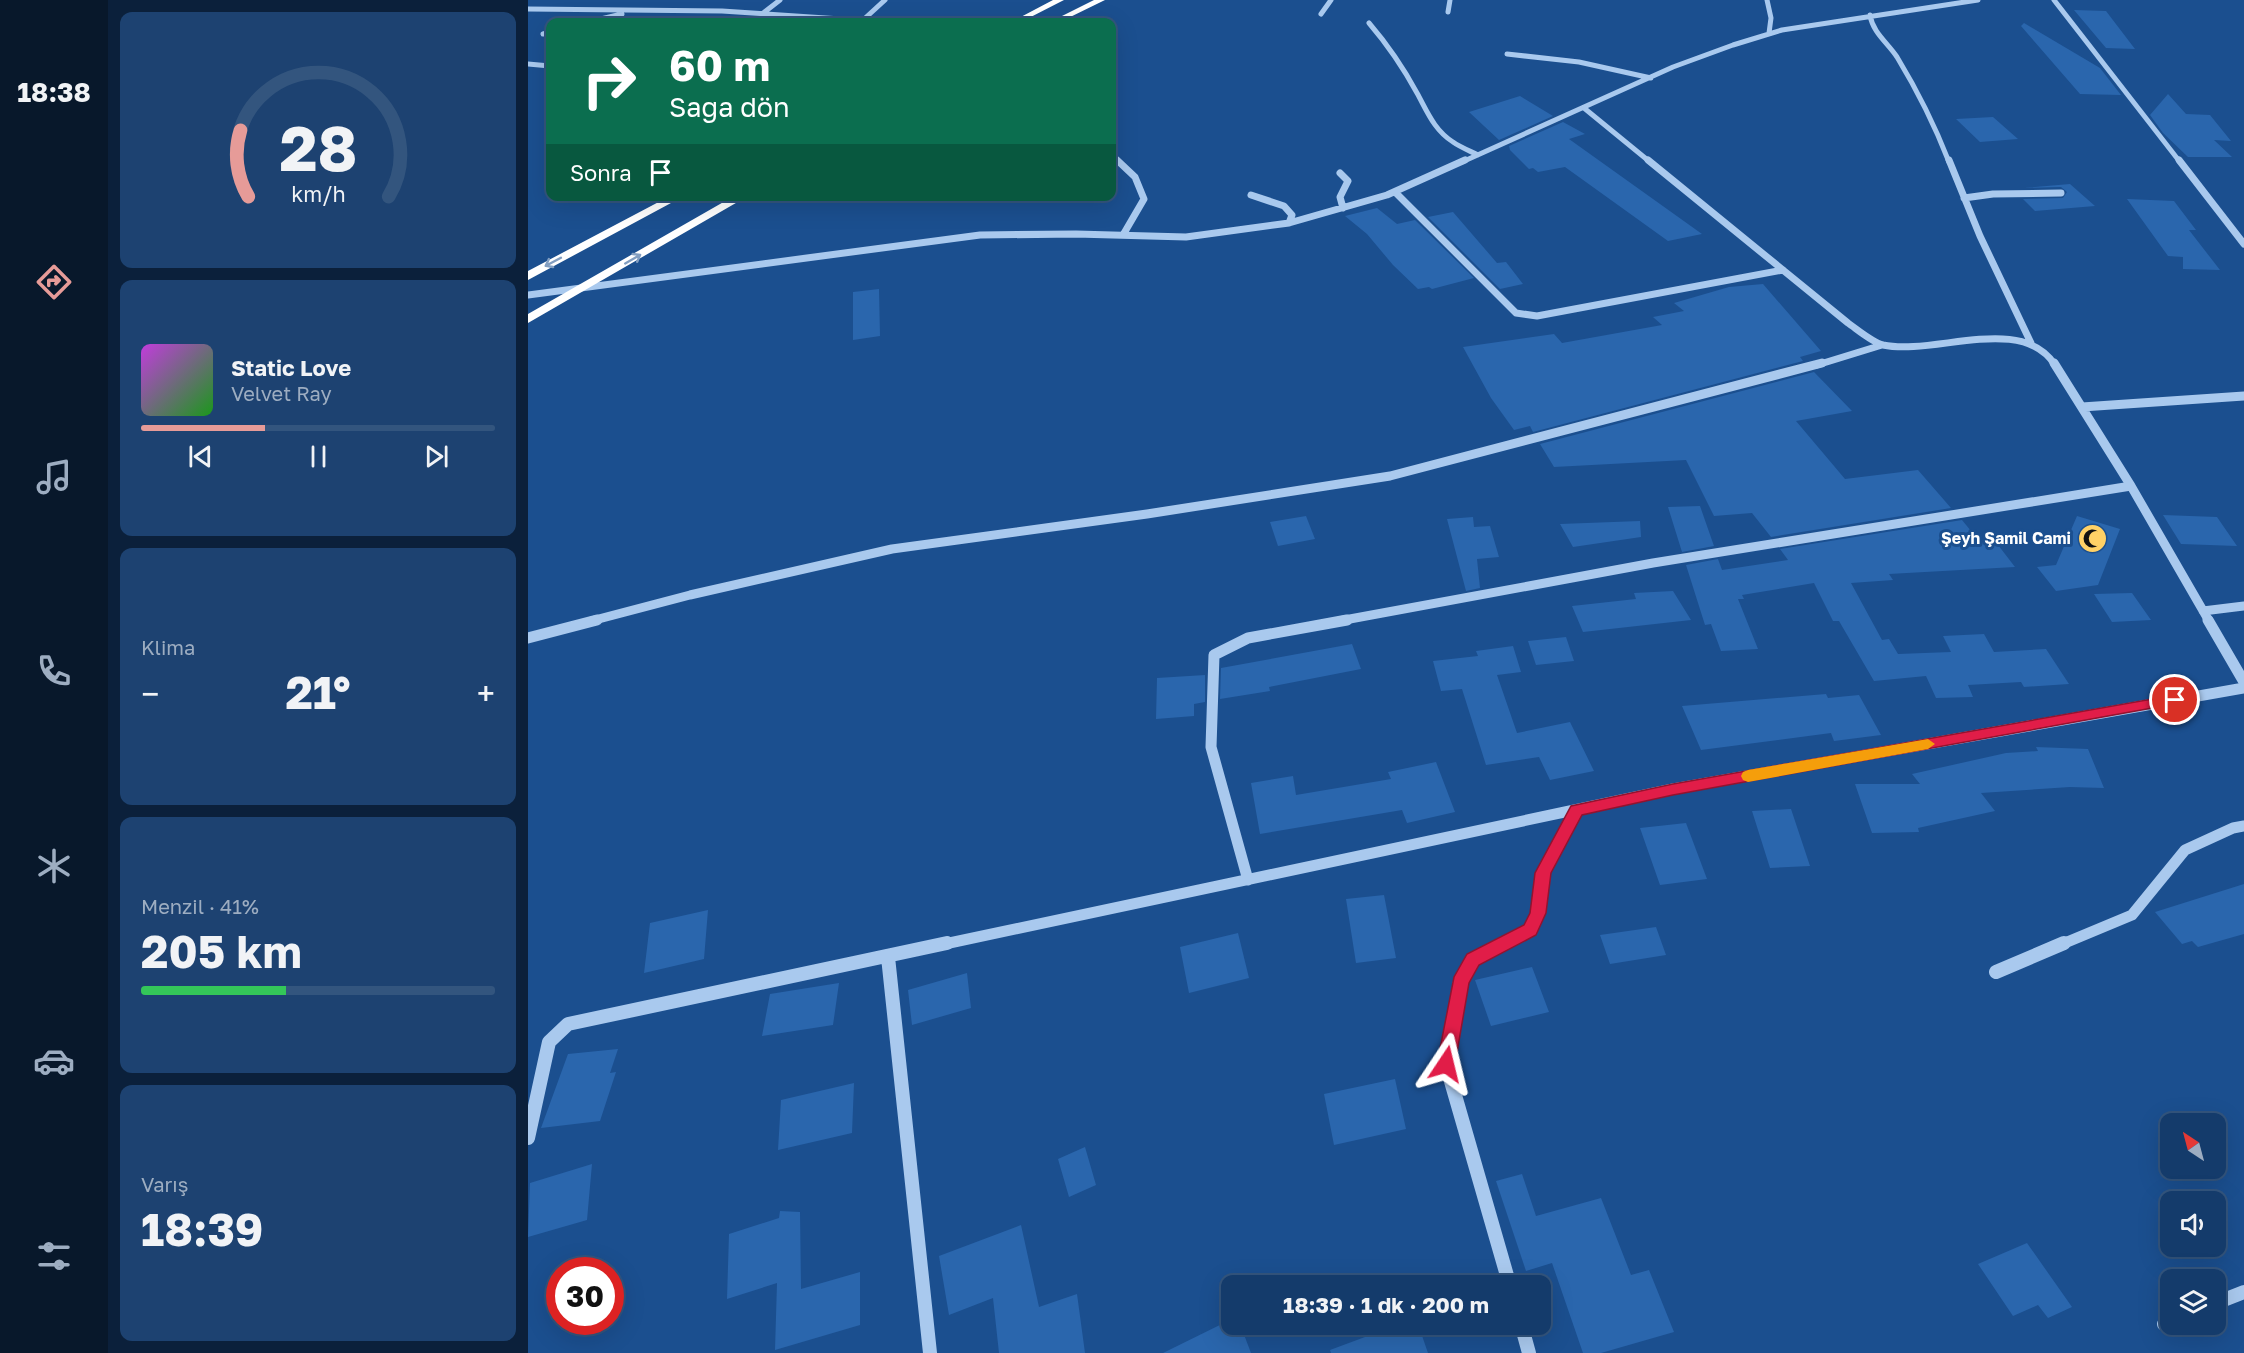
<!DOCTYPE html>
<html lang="tr">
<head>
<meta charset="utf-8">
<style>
	body { margin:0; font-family:"Golos Text",sans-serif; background:#1d4271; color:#f1f3f6; height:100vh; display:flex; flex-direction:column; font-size:22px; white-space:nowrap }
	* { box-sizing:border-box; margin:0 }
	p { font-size:20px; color:#9dadc1 }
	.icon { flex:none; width:33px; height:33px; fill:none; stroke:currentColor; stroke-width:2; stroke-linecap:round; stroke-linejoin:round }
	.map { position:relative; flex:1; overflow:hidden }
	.details { display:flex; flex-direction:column; gap:12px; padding:12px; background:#0b203b; width:420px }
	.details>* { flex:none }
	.banner { position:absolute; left:18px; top:18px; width:570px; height:183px; border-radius:12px; box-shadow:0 6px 24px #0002,0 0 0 2px #33557e; background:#0b6e4f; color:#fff; overflow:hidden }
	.needle { width:39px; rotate:324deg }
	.buttons { position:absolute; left:1632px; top:1113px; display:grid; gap:12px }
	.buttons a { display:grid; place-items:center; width:66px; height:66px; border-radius:12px; background:#143b6b; box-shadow:0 6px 24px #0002,0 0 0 2px #33557e; font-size:30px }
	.speed { position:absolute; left:18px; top:1257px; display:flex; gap:12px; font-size:30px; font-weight:700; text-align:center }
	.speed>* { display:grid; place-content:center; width:78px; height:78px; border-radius:50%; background:#143b6b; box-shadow:0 6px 24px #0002,0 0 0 2px #33557e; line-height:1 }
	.speed .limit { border:9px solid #d22; background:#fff; color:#111 }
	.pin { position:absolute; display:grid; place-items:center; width:51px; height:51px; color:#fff; margin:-26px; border:3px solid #fff; border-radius:50%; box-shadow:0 2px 6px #0007 }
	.me { position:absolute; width:66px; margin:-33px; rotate:10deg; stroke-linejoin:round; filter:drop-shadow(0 0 4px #0008) }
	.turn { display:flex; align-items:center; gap:21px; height:126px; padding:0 24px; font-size:27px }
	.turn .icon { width:78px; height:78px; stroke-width:2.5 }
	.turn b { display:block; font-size:42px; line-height:51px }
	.then { display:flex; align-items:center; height:57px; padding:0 24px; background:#0003; gap:12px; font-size:22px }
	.big { font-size:45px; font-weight:700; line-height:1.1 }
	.details .card { flex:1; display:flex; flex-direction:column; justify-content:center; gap:9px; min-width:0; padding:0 21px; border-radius:12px; background:#1d4271 }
	.details .dial { align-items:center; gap:0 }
	.dial svg { height:156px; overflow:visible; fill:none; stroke:#33557e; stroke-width:7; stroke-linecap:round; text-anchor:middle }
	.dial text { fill:#f1f3f6; stroke:none }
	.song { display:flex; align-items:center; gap:18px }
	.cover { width:72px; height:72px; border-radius:9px; background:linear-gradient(135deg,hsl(290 70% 55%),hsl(120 70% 35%)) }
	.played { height:6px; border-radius:3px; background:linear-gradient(90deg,#e69b98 35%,#33557e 35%) }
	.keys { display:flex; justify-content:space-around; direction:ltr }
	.heat { display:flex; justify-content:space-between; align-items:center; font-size:33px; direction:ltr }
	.charge { height:9px; border-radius:4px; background:linear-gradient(90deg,#34c759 41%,#33557e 0) }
	.trip { position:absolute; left:693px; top:1275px; width:330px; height:60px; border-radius:12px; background:#143b6b; box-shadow:0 6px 24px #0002,0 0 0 2px #33557e; font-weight:700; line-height:60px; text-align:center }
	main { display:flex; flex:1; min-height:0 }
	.menu { display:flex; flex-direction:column; width:108px; justify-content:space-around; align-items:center; background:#08182b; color:#9dadc1 }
	.menu .icon { width:42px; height:42px }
	.menu .current { color:#e69b98 }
	.menu b { font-size:27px; color:#f1f3f6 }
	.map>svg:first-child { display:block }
</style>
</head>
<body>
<main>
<nav class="menu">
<b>18:38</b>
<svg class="icon current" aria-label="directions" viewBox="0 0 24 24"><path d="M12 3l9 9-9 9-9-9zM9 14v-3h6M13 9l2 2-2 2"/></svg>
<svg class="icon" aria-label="music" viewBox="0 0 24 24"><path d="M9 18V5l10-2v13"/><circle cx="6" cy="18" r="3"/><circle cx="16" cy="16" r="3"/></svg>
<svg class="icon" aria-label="phone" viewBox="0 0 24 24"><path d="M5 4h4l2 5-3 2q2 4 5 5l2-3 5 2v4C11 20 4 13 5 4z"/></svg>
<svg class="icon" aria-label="climate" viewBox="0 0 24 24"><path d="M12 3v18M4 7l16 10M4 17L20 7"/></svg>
<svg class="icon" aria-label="car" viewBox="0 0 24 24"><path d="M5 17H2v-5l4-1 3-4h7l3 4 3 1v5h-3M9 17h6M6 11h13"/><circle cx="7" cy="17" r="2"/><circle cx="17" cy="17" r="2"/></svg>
<svg class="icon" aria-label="filters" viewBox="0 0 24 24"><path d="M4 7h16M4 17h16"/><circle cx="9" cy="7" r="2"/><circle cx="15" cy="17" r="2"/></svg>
</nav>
<section class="details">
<div class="card dial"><svg viewBox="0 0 100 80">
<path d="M14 69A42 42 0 1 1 86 69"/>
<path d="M14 69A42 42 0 0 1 10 35" stroke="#e69b98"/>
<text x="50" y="56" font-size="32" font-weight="700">28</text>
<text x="50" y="72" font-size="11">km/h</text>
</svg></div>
<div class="card">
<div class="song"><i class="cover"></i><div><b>Static Love</b><p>Velvet Ray</p></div></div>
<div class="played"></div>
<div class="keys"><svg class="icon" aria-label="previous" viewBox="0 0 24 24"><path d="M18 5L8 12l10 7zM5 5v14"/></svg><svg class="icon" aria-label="pause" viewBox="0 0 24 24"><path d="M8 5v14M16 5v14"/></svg><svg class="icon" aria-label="next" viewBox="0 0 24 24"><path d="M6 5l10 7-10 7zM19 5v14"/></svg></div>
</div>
<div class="card"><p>Klima</p>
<div class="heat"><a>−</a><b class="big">21°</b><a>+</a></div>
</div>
<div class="card"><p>Menzil · 41%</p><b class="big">205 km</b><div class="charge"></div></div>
<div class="card"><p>Varış</p><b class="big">18:39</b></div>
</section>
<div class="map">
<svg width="1716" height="1353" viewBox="0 0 1716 1353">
	<rect width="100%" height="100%" fill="#1b4f8f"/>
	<path fill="#2a66ad" d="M1546 10 1578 11 1607 49 1578 48Z
		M1496 23 1572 68 1593 95 1552 94 1493 26Z
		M1640 94 1658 114 1682 115 1703 141 1686 140 1704 157H1660L1635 133 1622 115Z
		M992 96 1025 116 971 140 941 112Z
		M1465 117 1490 139 1452 142 1428 119Z
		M1035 122 1057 134 1041 139 1174 234 1140 241 1037 167 1010 172 1005 168 1001 169 982 150 981 146Z
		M1542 184 1567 206 1507 211 1495 199 1535 198 1539 192 1533 187 1496 188Z
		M1599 199 1646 201 1668 230H1661L1692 270 1655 269V257L1640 256Z
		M849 208 869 224 887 220 946 278 904 289 901 287 890 289 865 265 839 234 817 216Z
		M925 212 969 263 978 262 995 284 972 289 900 217Z
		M1235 284 1293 351 1272 357 1275 361 1005 432 1002 426 986 430 963 398 935 347 1026 334 1034 343 1134 325 1125 317 1156 311 1146 303 1201 287Z
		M351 289 352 336 325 340V292Z
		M1286 372 1324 411 1268 421 1317 479 1390 470 1423 508 1243 537 1224 513 1186 516 1158 460 1026 467 1012 444Z
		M1172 506 1186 546 1154 552 1140 507Z
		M1635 515 1689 517 1709 546 1653 544Z
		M778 516 787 539 750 546 742 522Z
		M1549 516 1592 529 1570 585 1528 591 1509 567 1528 565Z
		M945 517 946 527 962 526 971 557 949 559 952 588 938 591 919 519Z
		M1434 520 1452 542 1467 541 1487 567 1361 574 1365 580 1323 583 1354 640 1361 639 1370 654 1423 652 1415 636 1456 634 1466 652 1518 649 1541 684 1496 687 1493 682 1440 685 1445 697 1408 698 1398 676 1346 681 1311 621H1305L1286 583 1214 595 1216 599H1210L1230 649 1193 651 1183 624 1177 625 1158 565 1190 559 1194 570 1260 560 1252 549Z
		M1112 521 1113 537 1045 547 1032 524Z
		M1145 591 1163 620 1055 632 1044 606 1108 599 1106 593Z
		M1604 593 1623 620 1584 622 1566 594Z
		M1038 637 1046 661 1008 665 1000 641Z
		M824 644 833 669 741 687 742 691 692 699 693 668Z
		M985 646 993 672 969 675 989 733 1042 722 1066 771 1022 780 1011 757 958 765 934 689 913 691 905 661 950 656 948 651Z
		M677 675V702L666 704V716L628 719 629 678Z
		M1298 694 1300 698 1331 695 1353 735 1306 741 1303 733 1173 750 1154 706Z
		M1508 747 1560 749 1576 788 1542 787 1453 793 1467 811 1390 828 1391 832 1344 833 1327 784H1392L1384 774 1478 753 1510 751Z
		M908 762 927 812 879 823 874 810 732 834 723 783 765 776 768 795 863 779 860 772Z
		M1263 809 1282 866 1242 868 1224 811Z
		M1158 823 1179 879 1132 885 1112 828Z
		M1716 884V934L1670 947 1664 941 1654 944 1627 912Z
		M856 895 868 958 828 963 818 899Z
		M180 910 176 959 116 973 122 923Z
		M1128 927 1138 955 1082 964 1072 935Z
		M710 933 721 978 661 993 652 947Z
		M1004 967 1021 1012 963 1026 947 980Z
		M439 973 443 1008 384 1025 380 990Z
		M311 983 305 1025 234 1036 242 994Z
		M90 1049 82 1073 88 1072 72 1121 13 1128 40 1054Z
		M867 1079 878 1129 806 1145 796 1094Z
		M326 1083 324 1133 250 1150 253 1100Z
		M557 1147 568 1185 541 1197 530 1159Z
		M64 1164 59 1220 0 1237 2 1183Z
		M994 1174 1008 1216 1073 1198 1103 1275 1121 1270 1146 1332 1073 1353H1055L1024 1263 998 1271 968 1181Z
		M252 1211 272 1212 273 1289 332 1272V1325L247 1350 249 1283 199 1299 201 1234 251 1218Z
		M493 1225 511 1307 549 1294 557 1353H471L465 1298 421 1315 411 1256Z
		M1499 1243 1544 1307 1520 1318 1510 1305 1485 1316 1450 1264Z
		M704 1319V1324H712L723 1353H635Z
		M872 1324H890L900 1353H803L802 1350Z"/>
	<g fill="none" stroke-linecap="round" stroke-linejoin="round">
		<path stroke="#a9c9ee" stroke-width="2" stroke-dasharray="1.5 2" stroke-linecap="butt" d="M457 22 469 17"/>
		<path stroke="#a9c9ee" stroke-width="5" d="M1239 0 1243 18 1241 33
			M1526 0 1652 162
			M0 9 194 11 358 22
			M920 12 922 0
			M234 14 252 0
			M793 14 803 0
			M1342 15C1345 33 1359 42 1369 57 1389 90 1407 126 1421 162
			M334 21 357 0
			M60 22 94 14
			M841 23C859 44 876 69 889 93 899 111 906 130 925 142 932 147 942 151 950 155
			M15 34 22 32
			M979 54 1051 62 1123 78
			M0 64 22 66
			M1056 108 1122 162
			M584 155 591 162
			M934 162 1145 67 1205 45 1254 30 1450 0"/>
		<path stroke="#a9c9ee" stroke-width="7" d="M589 160 607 177 616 199 595 235
			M1120 160 1320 323C1330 330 1344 342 1355 345 1406 356 1494 313 1527 365
			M1421 160 1452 236 1503 343
			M1651 160 1716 244
			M812 173 820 181 812 197 815 208
			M867 192 988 313 1009 316 1255 270
			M723 195 756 206 764 215 761 223
			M1436 198 1465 194 1533 193
			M0 295 452 235 548 234 658 237 761 223 859 195 937 160
			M1289 365 1354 345"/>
		<path stroke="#a9c9ee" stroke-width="9" d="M1526 363 1603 486 1681 621
			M1554 407 1716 396
			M1675 611 1716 606
			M63 621 162 595 364 549 619 514 862 476 1294 363
			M811 621 1125 563 1603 486"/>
		<path stroke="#a9c9ee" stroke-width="11" d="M1680 620 1716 682
			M0 638 69 620
			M720 880 683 747 686 655 720 638 819 620
			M412 945 1145 789 1716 688
			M974 945 1002 930 1010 913 1015 873 1049 810
			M1532 945 1604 915 1657 850 1705 828 1716 826"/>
		<path stroke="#a9c9ee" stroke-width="14" d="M976 943 945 960 932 982 918 1064 982 1286
			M360 957 402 1353
			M1468 972 1536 943
			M0 1138 21 1042 40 1024 419 943
			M1688 1303 1716 1292
			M993 1324 1001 1353
			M1636 1324 1642 1321"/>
		<path fill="#fff" fill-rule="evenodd" d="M525 0H536L493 22H483Z
			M566 0H577L532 22H522Z
			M142 196H156L0 280V271Z
			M206 196H220L0 323V314Z"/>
	</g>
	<defs><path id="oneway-shaft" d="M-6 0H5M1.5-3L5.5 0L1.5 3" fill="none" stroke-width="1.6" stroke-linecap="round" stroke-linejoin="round" transform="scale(1.5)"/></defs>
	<g stroke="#829ec1">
		<use href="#oneway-shaft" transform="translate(105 259) rotate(-30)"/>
		<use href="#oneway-shaft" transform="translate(25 262) rotate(152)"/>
	</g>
	<path fill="#e11d48" stroke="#92132f" stroke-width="1.5" d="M1647 695 1652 696 1654 700 1652 703 1145 795 1054 815 1023 873 1018 913 1008 935 951 965 941 983 927 1064 925 1070 918 1072 912 1070 909 1064 926 977 939 954 996 925 1002 913 1007 873 1043 806 1145 784Z"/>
	<path fill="#f59e0b" d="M1400 739 1407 744 1400 749 1220 782 1215 780 1213 776 1215 772 1220 770Z"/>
	<defs>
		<symbol id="mosque-disc" viewBox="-11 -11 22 22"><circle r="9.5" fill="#ffd166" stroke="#1b4f8f"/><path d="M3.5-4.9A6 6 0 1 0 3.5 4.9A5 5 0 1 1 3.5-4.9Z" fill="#111"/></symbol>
	</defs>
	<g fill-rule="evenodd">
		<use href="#mosque-disc" x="1548" y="522" width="33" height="33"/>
	</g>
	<g text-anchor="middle" stroke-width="6" stroke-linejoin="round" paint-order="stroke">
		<g font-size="16" font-weight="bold" fill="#fff" stroke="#1b4f8f" text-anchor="end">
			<text x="1543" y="544">Şeyh Şamil Cami</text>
		</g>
	</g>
</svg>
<div class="buttons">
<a><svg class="needle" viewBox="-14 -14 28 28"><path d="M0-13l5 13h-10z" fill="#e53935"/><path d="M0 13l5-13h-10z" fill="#9dadc1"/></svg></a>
<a><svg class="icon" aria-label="sound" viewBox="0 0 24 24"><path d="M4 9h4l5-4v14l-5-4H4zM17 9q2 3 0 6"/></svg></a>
<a><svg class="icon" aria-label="layers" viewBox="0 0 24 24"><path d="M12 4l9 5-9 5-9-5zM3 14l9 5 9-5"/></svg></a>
</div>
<div class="speed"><div class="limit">30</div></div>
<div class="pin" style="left:1647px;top:700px;background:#d93025"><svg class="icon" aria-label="arrive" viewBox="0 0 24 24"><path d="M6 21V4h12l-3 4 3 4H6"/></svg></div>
<svg class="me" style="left:918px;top:1064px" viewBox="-20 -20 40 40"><path d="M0-17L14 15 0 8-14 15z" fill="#e11d48" stroke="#fff" stroke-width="4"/></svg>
<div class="trip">18:39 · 1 dk · 200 m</div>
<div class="banner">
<div class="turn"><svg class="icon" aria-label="right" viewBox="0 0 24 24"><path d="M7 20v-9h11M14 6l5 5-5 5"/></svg><div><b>60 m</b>Sağa dön</div></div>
<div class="then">Sonra<svg class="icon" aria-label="arrive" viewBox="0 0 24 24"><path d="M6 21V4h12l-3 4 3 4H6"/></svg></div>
</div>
</div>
</main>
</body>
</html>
